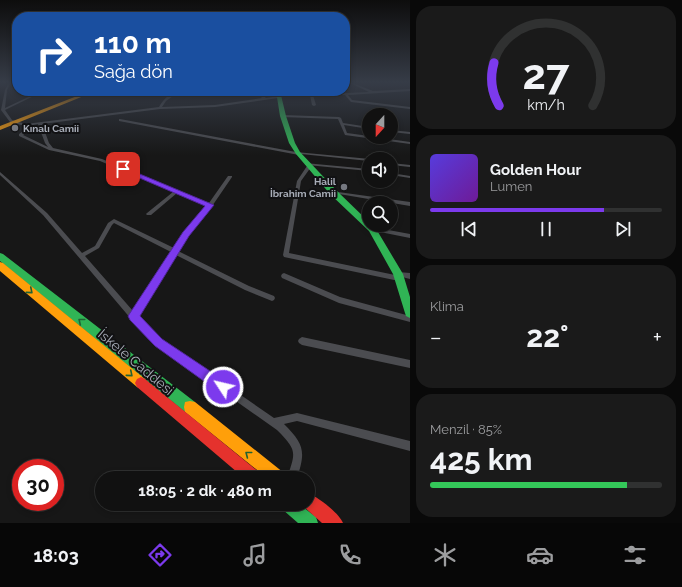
<!DOCTYPE html>
<html lang="tr">
<head>
<meta charset="utf-8">
<style>
	body { margin:0; font-family:Raleway,sans-serif; background:#1a1a1a; color:#f1f3f6; height:100vh; display:flex; flex-direction:column; font-size:15px; white-space:nowrap }
	* { box-sizing:border-box; margin:0 }
	p { font-size:13px; color:#9c9d9f }
	.icon { flex:none; width:22px; height:22px; fill:none; stroke:currentColor; stroke-width:2; stroke-linecap:round; stroke-linejoin:round }
	.map { position:relative; flex:1; overflow:hidden }
	.sheet { display:flex; flex-direction:column; gap:6px; padding:6px; background:#090909; width:272px }
	.sheet>* { flex:none }
	.top-card { position:absolute; left:12px; top:12px; width:338px; height:84px; border-radius:16px; box-shadow:0 2px 6px #0003,0 0 0 1px #303131; background:#1a4fa0; color:#fff; overflow:hidden }
	.needle { width:26px; rotate:201deg }
	.fabs { position:absolute; left:362px; top:108px; display:grid; gap:8px }
	.fabs a { display:grid; place-items:center; width:36px; height:36px; border-radius:50%; background:#111; box-shadow:0 2px 6px #0003,0 0 0 1px #303131; font-size:20px }
	.speed { position:absolute; left:12px; top:459px; display:flex; gap:8px; font-size:20px; font-weight:700; text-align:center }
	.speed>* { display:grid; place-content:center; width:52px; height:52px; border-radius:50%; background:#111; box-shadow:0 2px 6px #0003,0 0 0 1px #303131; line-height:1 }
	.speed .limit { border:6px solid #d22; background:#fff; color:#111 }
	.pin { position:absolute; display:grid; place-items:center; width:34px; height:34px; color:#fff; margin:-17px; border-radius:8px; box-shadow:0 2px 6px #0006 }
	.me { position:absolute; width:44px; margin:-22px; rotate:305deg; stroke-linejoin:round; filter:drop-shadow(0 0 3px #0008) }
	.turn { display:flex; align-items:center; gap:14px; height:84px; padding:0 16px; font-size:18px }
	.turn .icon { width:52px; height:52px; stroke-width:2.5 }
	.turn b { display:block; font-size:28px; line-height:34px }
	.big { font-size:30px; font-weight:700; line-height:1.1 }
	.sheet .card { flex:1; display:flex; flex-direction:column; justify-content:center; gap:6px; min-width:0; padding:0 14px; border-radius:16px; background:#1a1a1a }
	.sheet .dial { align-items:center; gap:0 }
	.dial svg { height:104px; overflow:visible; fill:none; stroke:#303131; stroke-width:7; stroke-linecap:round; text-anchor:middle }
	.dial text { fill:#f1f3f6; stroke:none }
	.song { display:flex; align-items:center; gap:12px }
	.cover { width:48px; height:48px; border-radius:6px; background:linear-gradient(135deg,hsl(250 70% 55%),hsl(280 70% 35%)) }
	.played { height:4px; border-radius:2px; background:linear-gradient(90deg,#7c3aed 75%,#303131 75%) }
	.keys { display:flex; justify-content:space-around; direction:ltr }
	.heat { display:flex; justify-content:space-between; align-items:center; font-size:22px; direction:ltr }
	.charge { height:6px; border-radius:3px; background:linear-gradient(90deg,#34c759 85%,#303131 0) }
	.trip { position:absolute; left:95px; top:471px; width:220px; height:40px; border-radius:20px; background:#111; box-shadow:0 2px 6px #0003,0 0 0 1px #303131; font-weight:700; line-height:40px; text-align:center }
	.menu { display:flex; height:64px; justify-content:space-around; align-items:center; background:#070707; color:#9c9d9f }
	.menu .icon { width:28px; height:28px }
	.menu .current { color:#7c3aed }
	.menu b { font-size:18px; color:#f1f3f6 }
	main { display:flex; flex:1; min-height:0 }
	.map>svg:first-child { display:block }
</style>
</head>
<body>
<main>
<div class="map">
<svg width="410" height="523" viewBox="0 0 410 523">
	<rect width="100%" height="100%" fill="#171717"/>
	<g fill="none" stroke-linecap="round" stroke-linejoin="round">
		<path fill="#4b4c50" fill-rule="evenodd" d="M9 82H11L7 90 5 108 41 91H44L5 110 12 120 26 124 159 107C163 100 171 91 180 91L166 101 162 107 215 105 262 98 255 91H258L266 98 279 96 278 98 215 107 160 109 42 124 49 143 53 148 102 159 209 203 228 176H232V177L206 215 188 235 178 251 249 286 274 296 275 298 274 300 272 301 245 290 176 255 137 316 154 335 274 418 297 413 410 441V451L297 421 284 424C304 444 306 451 297 478H287C296 452 297 450 277 430L148 339 43 215 0 175V172L47 213 82 253 95 246 108 223 114 219 174 248 184 233 202 213 207 206 177 193 151 215H147L146 214 147 213 173 192 100 161 49 150 19 136V134L26 129 25 126 10 122 1 110 5 90ZM38 124 45 143 48 147 23 135 30 129 28 126ZM114 223 171 252 133 311 85 256 99 248 112 225Z
			M348 82H350L373 91 410 89V91L348 95 352 100 410 107V109L351 102 345 95H313L316 105 314 106 312 105 310 95 278 96 276 95 278 94 343 93V92L344 91 346 93 369 92Z
			M283 115 339 117 341 118 343 123 369 127V129L344 125 347 133 369 136V137H375L410 142V144L345 135 338 119 282 117V115Z
			M120 119 296 152 370 159H369V161L301 154 299 155 119 121V119Z
			M391 130 410 132V134L391 132Z
			M305 163 369 169V171L307 165H305Z
			M391 163 410 165V167L391 165Z
			M307 166 311 167 301 181 289 253 395 275 396 272H398L410 273V279L402 277 401 280 399 281 284 257 283 255 297 181Z
			M391 173 410 176V178L391 175Z
			M331 191 410 202V206L333 193 331 192Z
			M372 227 410 234V238L370 230 369 229 370 228Z
			M284 273 340 297 410 316V322L339 303 282 278 281 276 282 274Z
			M302 337 410 360V368L302 345 299 343 298 341 299 339Z"/>
		<path fill="#30b455" fill-rule="evenodd" d="M276 91H280L286 116 295 143 300 152 336 190 369 222V225H373L375 227 403 274 410 297V318L406 316 405 313 393 274 369 231 330 194 296 154 289 143 280 116Z
			M0 253 3 254 195 402 196 407 195 412 190 413 185 412 0 261Z
			M279 504H299L316 517 318 523H298L282 509Z"/>
		<path fill="#ff9f0a" fill-rule="evenodd" d="M90 91H96L0 130V126Z
			M0 262 3 263 145 379 147 383 145 387 141 389 137 387 0 271Z
			M190 401 195 402 284 473 286 478H267L185 412 184 407 185 402Z"/>
		<path fill="#e5322d" fill-rule="evenodd" d="M141 377 145 379 260 473 262 478H244L137 387 135 383 137 379Z
			M308 493C318 497 339 513 343 523H322L303 506 302 504H308Z"/>
	</g>
	<defs><path id="oneway-chevron" d="M-2-3.5L2.5 0L-2 3.5" fill="none" stroke-width="1.6" stroke-linecap="round" stroke-linejoin="round"/></defs>
	<g stroke="#206234">
		<use href="#oneway-chevron" transform="translate(30 291) rotate(40)"/>
		<use href="#oneway-chevron" transform="translate(81 321) rotate(-141)"/>
		<use href="#oneway-chevron" transform="translate(130 374) rotate(40)"/>
		<use href="#oneway-chevron" transform="translate(248 454) rotate(-142)"/>
	</g>
	<linearGradient id="sky" x2="0" y2="1"><stop stop-color="#0d0d0d"/><stop offset="0.53" stop-color="#363c47"/><stop offset="1" stop-color="#363c47" stop-opacity="0"/></linearGradient>
	<rect width="410" height="155" fill="url(#sky)"/>
	<path fill="#7c3aed" stroke="#51269a" d="M123 167 214 205 189 236 140 316 162 339 228 383 230 387 228 392 223 393 219 392 155 346 130 320 128 316 130 313 183 232 205 206 121 170 120 169Z"/>
	<g fill="#757880" stroke="#111113" stroke-width="1.5">
		<circle cx="15" cy="128" r="4"/>
		<circle cx="344" cy="187" r="4"/>
	</g>
	<g text-anchor="middle" stroke-width="4" stroke-linejoin="round" paint-order="stroke">
		<g font-size="10" font-weight="bold" fill="#a8adb8" stroke="#111113" text-anchor="start">
			<text x="23" y="132">Kınalı Camii</text>
			<text x="336" y="185" text-anchor="end">Halil<tspan x="336" dy="12">İbrahim Camii</tspan></text>
		</g>
		<g font-size="14" fill="#a8adb8" stroke="#111113">
			<text transform="translate(136 362) rotate(40)" y="5">İskele Caddesi</text>
		</g>
	</g>
</svg>
<div class="fabs">
<a><svg class="needle" viewBox="-14 -14 28 28"><path d="M0-13l5 13h-10z" fill="#e53935"/><path d="M0 13l5-13h-10z" fill="#9c9d9f"/></svg></a>
<a><svg class="icon" aria-label="sound" viewBox="0 0 24 24"><path d="M4 9h4l5-4v14l-5-4H4zM17 9q2 3 0 6"/></svg></a>
<a><svg class="icon" aria-label="search" viewBox="0 0 24 24"><circle cx="10" cy="10" r="6"/><path d="M15 15l6 6"/></svg></a>
</div>
<div class="speed"><div class="limit">30</div></div>
<div class="pin" style="left:123px;top:169px;background:#d93025"><svg class="icon" aria-label="arrive" viewBox="0 0 24 24"><path d="M6 21V4h12l-3 4 3 4H6"/></svg></div>
<svg class="me" style="left:223px;top:387px" viewBox="-20 -20 40 40"><circle r="17" fill="#7c3aed" stroke="#fff" stroke-width="3"/><path d="M0-11L8 9 0 5-8 9z" fill="#fff"/></svg>
<div class="trip">18:05 · 2 dk · 480 m</div>
<div class="top-card">
<div class="turn"><svg class="icon" aria-label="right" viewBox="0 0 24 24"><path d="M7 20v-9h11M14 6l5 5-5 5"/></svg><div><b>110 m</b>Sağa dön</div></div>
</div>
</div>
<section class="sheet">
<div class="card dial"><svg viewBox="0 0 100 80">
<path d="M14 69A42 42 0 1 1 86 69"/>
<path d="M14 69A42 42 0 0 1 10 36" stroke="#7c3aed"/>
<text x="50" y="56" font-size="32" font-weight="700">27</text>
<text x="50" y="72" font-size="11">km/h</text>
</svg></div>
<div class="card">
<div class="song"><i class="cover"></i><div><b>Golden Hour</b><p>Lumen</p></div></div>
<div class="played"></div>
<div class="keys"><svg class="icon" aria-label="previous" viewBox="0 0 24 24"><path d="M18 5L8 12l10 7zM5 5v14"/></svg><svg class="icon" aria-label="pause" viewBox="0 0 24 24"><path d="M8 5v14M16 5v14"/></svg><svg class="icon" aria-label="next" viewBox="0 0 24 24"><path d="M6 5l10 7-10 7zM19 5v14"/></svg></div>
</div>
<div class="card"><p>Klima</p>
<div class="heat"><a>−</a><b class="big">22°</b><a>+</a></div>
</div>
<div class="card"><p>Menzil · 85%</p><b class="big">425 km</b><div class="charge"></div></div>
</section>
</main>
<nav class="menu">
<b>18:03</b>
<svg class="icon current" aria-label="directions" viewBox="0 0 24 24"><path d="M12 3l9 9-9 9-9-9zM9 14v-3h6M13 9l2 2-2 2"/></svg>
<svg class="icon" aria-label="music" viewBox="0 0 24 24"><path d="M9 18V5l10-2v13"/><circle cx="6" cy="18" r="3"/><circle cx="16" cy="16" r="3"/></svg>
<svg class="icon" aria-label="phone" viewBox="0 0 24 24"><path d="M5 4h4l2 5-3 2q2 4 5 5l2-3 5 2v4C11 20 4 13 5 4z"/></svg>
<svg class="icon" aria-label="climate" viewBox="0 0 24 24"><path d="M12 3v18M4 7l16 10M4 17L20 7"/></svg>
<svg class="icon" aria-label="car" viewBox="0 0 24 24"><path d="M5 17H2v-5l4-1 3-4h7l3 4 3 1v5h-3M9 17h6M6 11h13"/><circle cx="7" cy="17" r="2"/><circle cx="17" cy="17" r="2"/></svg>
<svg class="icon" aria-label="filters" viewBox="0 0 24 24"><path d="M4 7h16M4 17h16"/><circle cx="9" cy="7" r="2"/><circle cx="15" cy="17" r="2"/></svg>
</nav>
</body>
</html>
